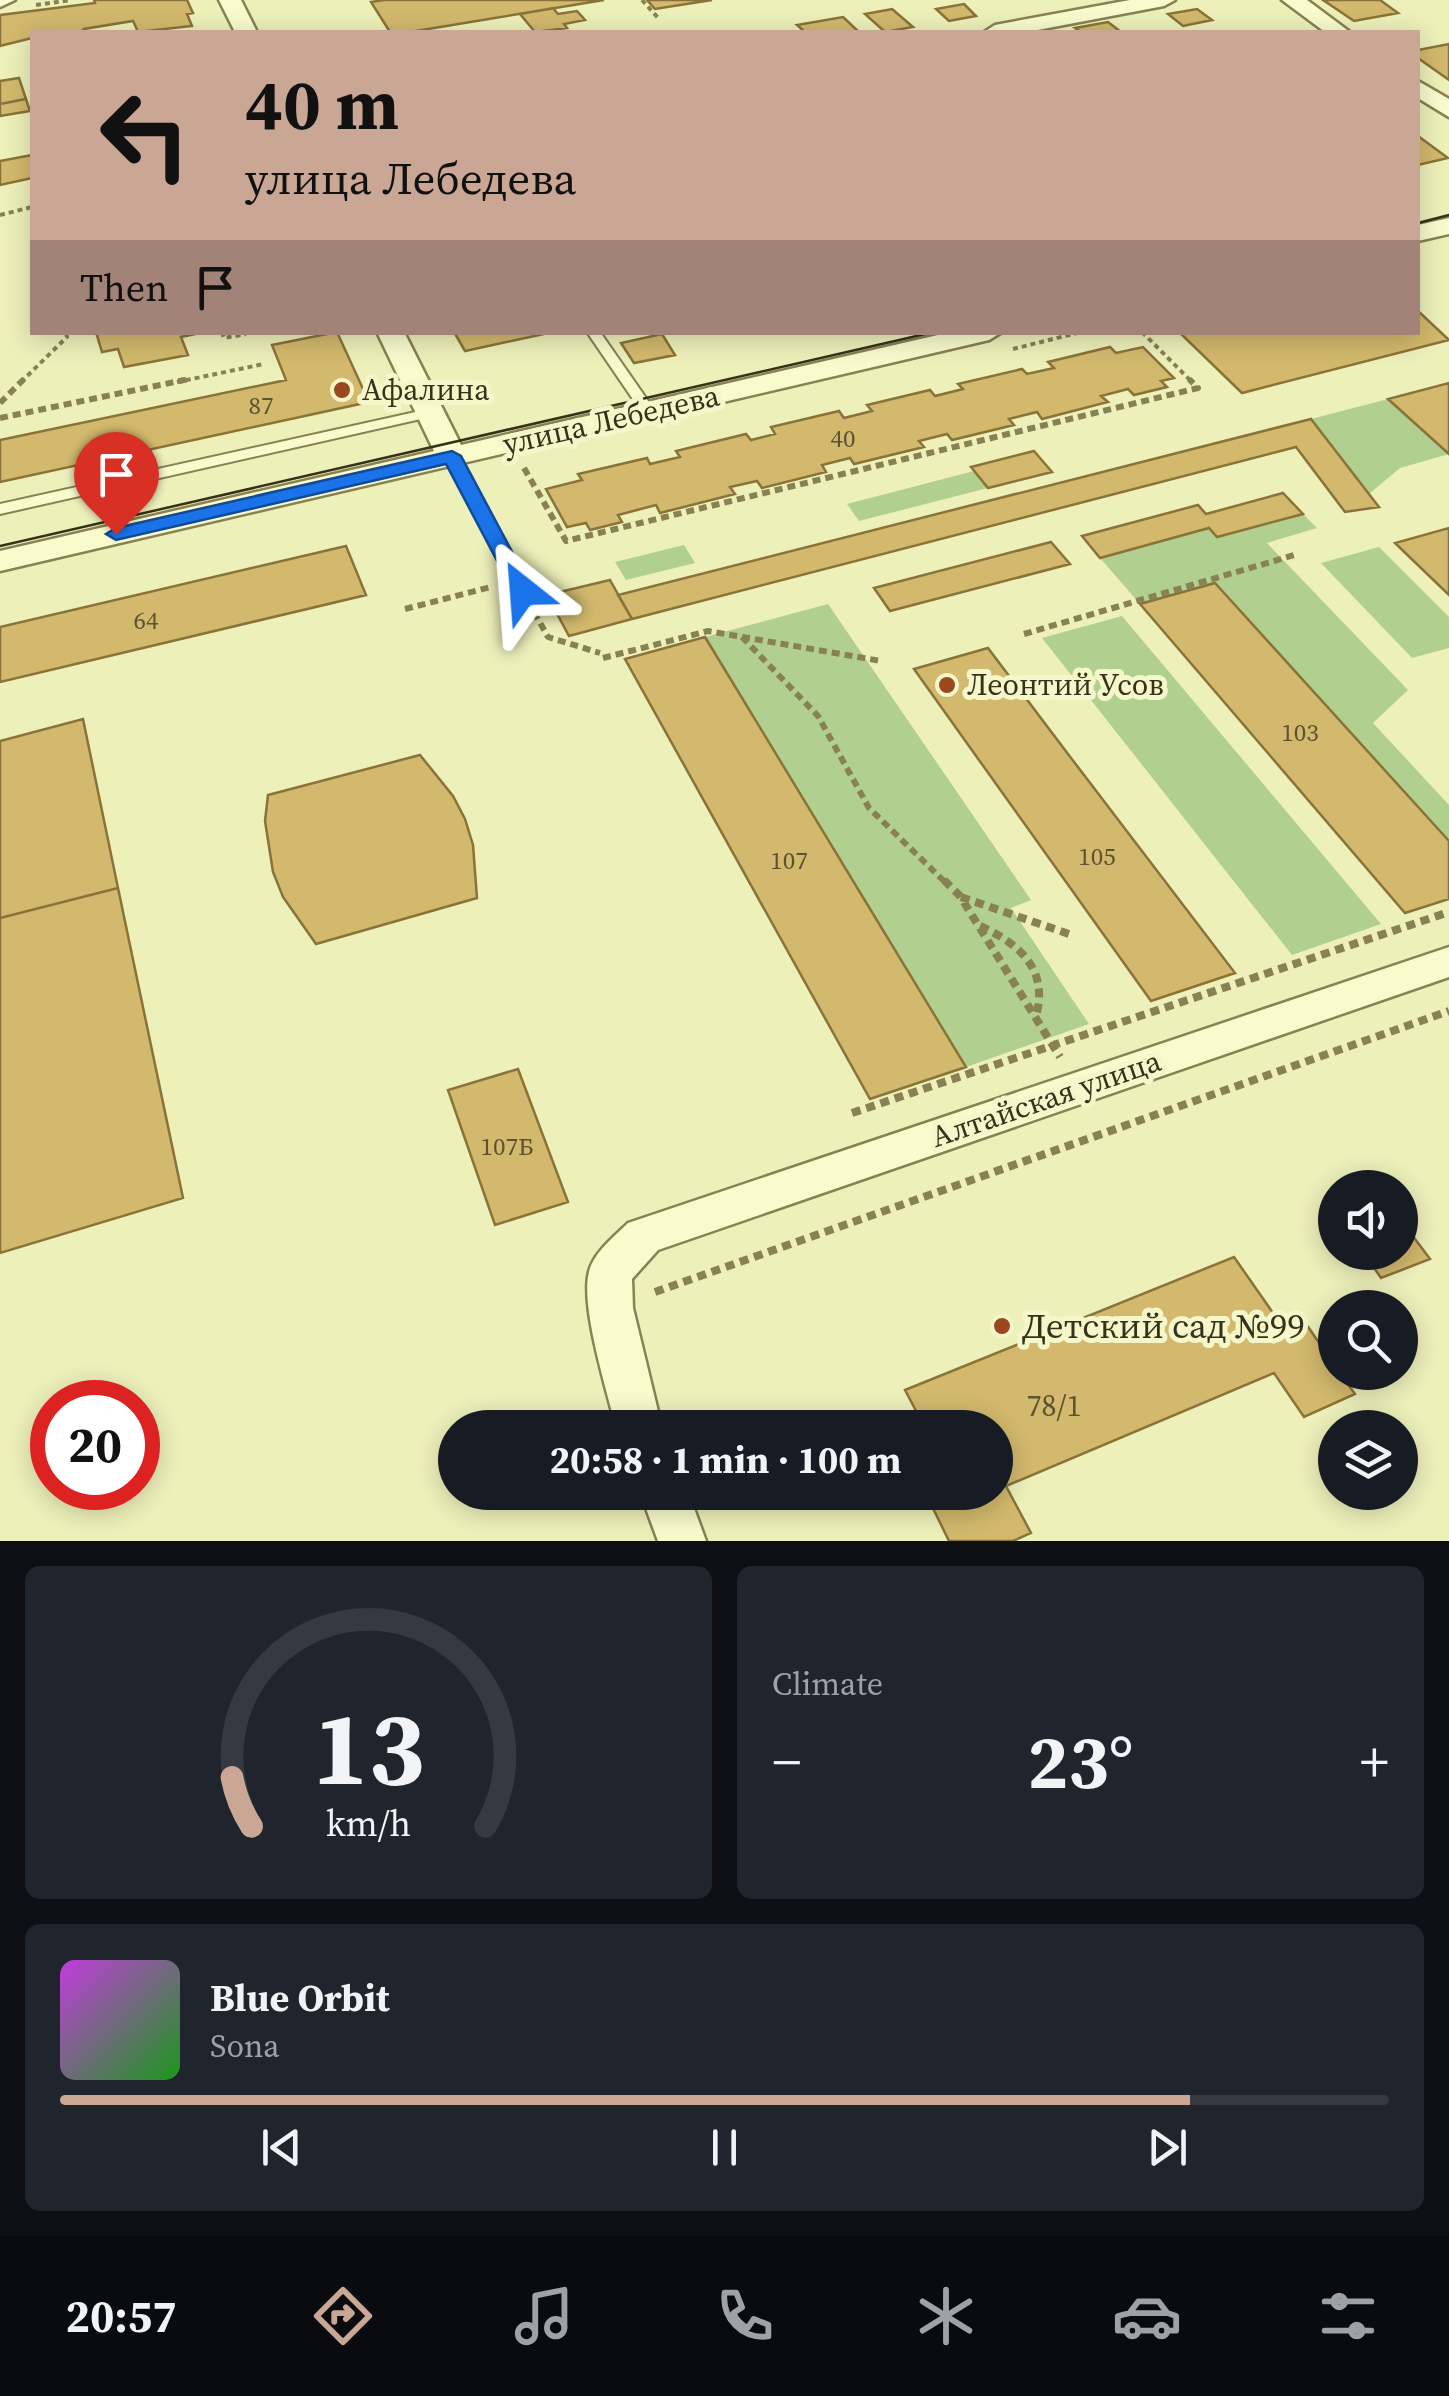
<!DOCTYPE html>
<html lang="en">
<head>
<meta charset="utf-8">
<style>
	body { margin:0; font-family:"Source Serif 4",serif; background:#20242c; color:#f1f3f6; height:100vh; display:flex; flex-direction:column; font-size:38px; white-space:nowrap }
	* { box-sizing:border-box; margin:0 }
	p { font-size:32px; color:#9ea1a6 }
	.icon { flex:none; width:55px; height:55px; fill:none; stroke:currentColor; stroke-width:2; stroke-linecap:round; stroke-linejoin:round }
	.map { position:relative; height:1541px; overflow:hidden }
	.drawer { display:flex; flex-direction:column; gap:25px; padding:25px; background:#0d0f14; flex:1 }
	.drawer>* { flex:none }
	.banner { position:absolute; left:30px; top:30px; width:1390px; height:305px; border-radius:0px; box-shadow:0 5px 25px #0003; background:#caa695; color:#111; overflow:hidden }
	.buttons { position:absolute; left:1318px; top:1170px; display:grid; gap:20px }
	.buttons a { display:grid; place-items:center; width:100px; height:100px; border-radius:50%; background:#171b24; box-shadow:0 5px 25px #0003; font-size:50px }
	.speed { position:absolute; left:30px; top:1380px; display:flex; gap:20px; font-size:50px; font-weight:700; text-align:center }
	.speed>* { display:grid; place-content:center; width:130px; height:130px; border-radius:50%; background:#171b24; box-shadow:0 5px 25px #0003; line-height:1 }
	.speed .limit { border:15px solid #d22; background:#fff; color:#111 }
	.pin { position:absolute; display:grid; place-items:center; width:85px; height:85px; color:#fff; margin:-102px -42px; border-radius:50% 50% 50% 0; rotate:-45deg; box-shadow:0 0 10px #0007 }
	.pin .icon { rotate:45deg }
	.me { position:absolute; width:110px; margin:-55px; rotate:332deg; stroke-linejoin:round; filter:drop-shadow(0 0 8px #0008) }
	.turn { display:flex; align-items:center; gap:35px; height:210px; padding:0 50px; font-size:45px }
	.turn .icon { width:130px; height:130px; stroke-width:2.5 }
	.turn b { display:block; font-size:70px; line-height:85px }
	.then { display:flex; align-items:center; height:95px; padding:0 50px; background:#0003; gap:20px; font-size:38px }
	.big { font-size:75px; font-weight:700; line-height:1.1 }
	.drawer .tile { flex:1; display:flex; flex-direction:column; justify-content:center; gap:15px; min-width:0; padding:0 35px; border-radius:15px; background:#20242c }
	.drawer .dial { align-items:center; gap:0 }
	.dial svg { height:260px; overflow:visible; fill:none; stroke:#363941; stroke-width:7; stroke-linecap:round; text-anchor:middle }
	.dial text { fill:#f1f3f6; stroke:none }
	.song { display:flex; align-items:center; gap:30px }
	.cover { width:120px; height:120px; border-radius:15px; background:linear-gradient(135deg,hsl(290 70% 55%),hsl(120 70% 35%)) }
	.played { height:10px; border-radius:5px; background:linear-gradient(90deg,#caa695 85%,#363941 85%) }
	.keys { display:flex; justify-content:space-around; direction:ltr }
	.heat { display:flex; justify-content:space-between; align-items:center; font-size:55px; direction:ltr }
	.drawer .tiles { flex:1; display:grid; gap:25px; grid-template-columns:1fr 1fr }
	.tile:last-child { grid-column:span 2 }
	.trip { position:absolute; left:438px; top:1410px; width:575px; height:100px; border-radius:50px; background:#171b24; box-shadow:0 5px 25px #0003; font-weight:700; line-height:100px; text-align:center }
	.tabs { display:flex; height:160px; justify-content:space-around; align-items:center; background:#090b0e; color:#9ea1a6 }
	.tabs .icon { width:70px; height:70px }
	.tabs .current { color:#caa695 }
	.tabs b { font-size:45px; color:#f1f3f6 }
	.map>svg:first-child { display:block }
</style>
</head>
<body>
<div class="map">
<svg width="1449" height="1541" viewBox="0 0 1449 1541">
	<rect width="100%" height="100%" fill="#eef0ba"/>
	<path fill="#b1cf8e" d="M1388 399 1449 454 1400 468 1369 494 1311 419Z
		M974 471 988 488 859 521 847 504Z
		M1303 514 1317 528 1267 543 1408 690 1373 723 1449 805V841L1215 584 1140 604 1100 558 1209 528 1217 537Z
		M684 545 695 563 626 580 615 562Z
		M1379 547 1449 617V648L1412 658 1321 563Z
		M828 604 1031 900 1011 908 1089 1024 966 1067 705 637Z
		M1122 616 1381 924 1292 955 1042 638Z"/>
	<path fill="#d2b96d" stroke="#897338" stroke-width="2.5" d="M94 0H187L193 13 187 14 192 26 138 32 133 21 84 29 81 32H32V38L0 46V15L95 3Z
		M384 0H604L410 32H390L371 2Z
		M647 0H712L655 9Z
		M1323 0H1380L1398 13 1354 21Z
		M964 4 976 16 949 21 936 9Z
		M553 8 558 14 577 11 585 20 564 24 567 28 535 32 520 14Z
		M892 9 913 27 885 32 865 14Z
		M1197 9 1212 20 1183 26 1168 14Z
		M843 17 859 32H805L797 25Z
		M1108 22 1121 32H1081L1075 28Z
		M1449 44V80L1418 58V50Z
		M19 78 26 99 0 104V81Z
		M26 99 30 111 0 116V104Z
		M1418 136 1448 158 1418 165Z
		M32 155V178L0 185V161Z
		M1418 311 1449 340 1242 393 1179 332H1418Z
		M96 332H194L195 334 181 337 188 355 124 367 118 349 102 352Z
		M337 332 369 402 0 482V440L286 380 272 345Z
		M454 332H553L465 351Z
		M662 334 675 355 634 363 621 343Z
		M1110 347 1116 353 1143 347 1174 378 1161 381 1167 387 1134 395 1128 389 1101 396 1108 402 1042 419 1037 412 1009 419 1014 425 952 440 947 434 919 441 924 447 854 464 850 458 822 465 826 472 762 488 757 481 730 487 735 494 660 513 656 505 618 515 622 522 590 530 586 523 567 527 546 489 582 480 578 474 647 458 650 464 680 457 676 451 746 434 751 440 775 434 771 427 839 411 844 418 872 411 867 405 930 390 935 396 963 389 958 384 1022 369 1027 374 1054 368 1048 362Z
		M1449 383V454L1388 399Z
		M1311 419 1379 507 1345 512 1296 447 632 619 618 595Z
		M1034 451 1052 472 988 488 971 467Z
		M1283 493 1303 514 1217 537 1209 528 1100 558 1082 536 1198 505 1206 514Z
		M1449 528V595L1395 543Z
		M1051 542 1070 564 890 611 874 588Z
		M346 546 366 595 0 682V627Z
		M610 580 632 619 569 636 547 595Z
		M1215 583 1449 841V899L1405 913 1140 604Z
		M705 637 966 1067 870 1099 625 659Z
		M988 648 1068 754 1235 973 1151 1001 914 669Z
		M83 719 118 888 0 918V741Z
		M420 755 453 796 465 819 473 845 477 898 316 944 283 897 273 872 265 821 268 795Z
		M118 888 183 1198 0 1253V918Z
		M518 1069 568 1202 495 1225 448 1090Z
		M1400 1219 1430 1259 1381 1278 1363 1252H1400Z
		M1234 1257 1280 1323 1300 1315 1335 1366V1372H1339L1355 1394 1304 1417 1274 1373 1006 1486 1031 1533 1013 1541H949L925 1492H995V1428H925L905 1390Z"/>
	<g fill="none" stroke-linecap="round" stroke-linejoin="round">
		<defs>
			<path id="lane" d="M587 332H600L655 411 653 414H643Z
				M429 409 434 410V416L0 514V504Z
				M452 453 459 457 531 591 529 595H517L515 591 445 457Z"/>
			<path id="street" d="M0 0H15L0 7Z
				M219 0H241L257 32H235Z
				M1130 0H1175L1164 6 1027 32H984L995 25Z
				M1282 0H1307L1350 32H1325Z
				M1418 81 1449 99V117L1418 98Z
				M1449 218V234L1418 241V225Z
				M377 332H404L461 445 951 332H1002L989 340 0 571V551L434 451Z
				M1449 947V977L658 1250 632 1279 633 1308 662 1428H616C607 1390 580 1306 589 1272 593 1253 615 1236 628 1223Z
				M640 1492H688L706 1541H658Z"/>
		</defs>
		<use href="#lane" stroke="#888153" stroke-width="4"/>
		<use href="#street" stroke="#888153" stroke-width="5"/>
		<path stroke="#888153" stroke-width="4" stroke-dasharray="5 4" stroke-linecap="butt" d="M642 0 659 19
			M36 5 71 0
			M0 215 32 207
			M222 332 224 338 246 334
			M1142 332 1192 382
			M1013 349 1081 332
			M21 382 67 337 66 332
			M177 382 264 364"/>
		<path stroke="#888153" stroke-width="6" stroke-dasharray="8 5" stroke-linecap="butt" d="M0 403 24 379
			M0 418 189 379
			M524 468 566 541 1198 388 1189 379
			M405 609 491 587
			M534 612 548 637 600 653
			M1024 634 1298 554
			M742 637 818 716 869 808 946 883
			M603 658 708 631 881 661"/>
		<path stroke="#888153" stroke-width="8" stroke-dasharray="9 6" stroke-linecap="butt" d="M944 880 960 896 1060 1057
			M961 897 1072 935
			M980 926C1020 944 1049 970 1036 1016
			M852 1113 1449 912
			M655 1292 1449 1011"/>
		<use href="#lane" fill="#f9fbcd" fill-rule="evenodd"/>
		<use href="#street" fill="#f9fbcd" fill-rule="evenodd"/>
		<path stroke="#363119" stroke-width="2.5" d="M1418 223 1449 215
			M0 546 934 332"/>
	</g>
	<path fill="#1a73e8" stroke="#114b97" stroke-width="2.5" d="M452 451 461 456 533 591 530 596 523 598 513 591 446 464 116 540 106 534 116 528Z"/>
	<g fill="#9b481f" stroke="#f5f7ca" stroke-width="4">
		<circle cx="342" cy="390" r="10"/>
		<circle cx="947" cy="685" r="10"/>
		<circle cx="1002" cy="1326" r="10"/>
	</g>
	<g text-anchor="middle" stroke-width="10" stroke-linejoin="round" paint-order="stroke">
		<g font-size="25" fill="#5d532e">
			<text x="261" y="414">87</text>
			<text x="843" y="447">40</text>
			<text x="146" y="629">64</text>
			<text x="1300" y="741">103</text>
			<text x="1097" y="865">105</text>
			<text x="789" y="869">107</text>
			<text x="507" y="1155">107Б</text>
		</g>
		<g font-size="30" fill="#363119" stroke="#f5f7ca" text-anchor="start">
			<text x="362" y="400">Афалина</text>
			<text x="967" y="695">Леонтий Усов</text>
		</g>
		<g font-size="30" fill="#363119" stroke="#f5f7ca">
			<text transform="translate(611 420) rotate(-13)" y="10">улица Лебедева</text>
			<text transform="translate(1046 1099) rotate(-19)" y="10">Алтайская улица</text>
		</g>
		<g font-size="30" fill="#5d532e">
			<text x="1054" y="1416">78/1</text>
		</g>
		<g font-size="35" fill="#363119" stroke="#f5f7ca" text-anchor="start">
			<text x="1022" y="1338">Детский сад №99</text>
		</g>
	</g>
</svg>
<div class="buttons">
<a><svg class="icon" aria-label="sound" viewBox="0 0 24 24"><path d="M4 9h4l5-4v14l-5-4H4zM17 9q2 3 0 6"/></svg></a>
<a><svg class="icon" aria-label="search" viewBox="0 0 24 24"><circle cx="10" cy="10" r="6"/><path d="M15 15l6 6"/></svg></a>
<a><svg class="icon" aria-label="layers" viewBox="0 0 24 24"><path d="M12 4l9 5-9 5-9-5zM3 14l9 5 9-5"/></svg></a>
</div>
<div class="speed"><div class="limit">20</div></div>
<div class="pin" style="left:116px;top:534px;background:#d93025"><svg class="icon" aria-label="arrive" viewBox="0 0 24 24"><path d="M6 21V4h12l-3 4 3 4H6"/></svg></div>
<svg class="me" style="left:523px;top:591px" viewBox="-20 -20 40 40"><path d="M0-17L14 15 0 8-14 15z" fill="#1a73e8" stroke="#fff" stroke-width="4"/></svg>
<div class="trip">20:58 · 1 min · 100 m</div>
<div class="banner">
<div class="turn"><svg class="icon" aria-label="left" viewBox="0 0 24 24"><path d="M17 20v-9H6M10 6l-5 5 5 5"/></svg><div><b>40 m</b>улица Лебедева</div></div>
<div class="then">Then<svg class="icon" aria-label="arrive" viewBox="0 0 24 24"><path d="M6 21V4h12l-3 4 3 4H6"/></svg></div>
</div>
</div>
<section class="drawer">
<div class="tiles">
<div class="tile dial"><svg viewBox="0 0 100 80">
<path d="M14 69A42 42 0 1 1 86 69"/>
<path d="M14 69A42 42 0 0 1 8 54" stroke="#caa695"/>
<text x="50" y="56" font-size="32" font-weight="700">13</text>
<text x="50" y="72" font-size="11">km/h</text>
</svg></div>
<div class="tile"><p>Climate</p>
<div class="heat"><a>−</a><b class="big">23°</b><a>+</a></div>
</div>
<div class="tile">
<div class="song"><i class="cover"></i><div><b>Blue Orbit</b><p>Sona</p></div></div>
<div class="played"></div>
<div class="keys"><svg class="icon" aria-label="previous" viewBox="0 0 24 24"><path d="M18 5L8 12l10 7zM5 5v14"/></svg><svg class="icon" aria-label="pause" viewBox="0 0 24 24"><path d="M8 5v14M16 5v14"/></svg><svg class="icon" aria-label="next" viewBox="0 0 24 24"><path d="M6 5l10 7-10 7zM19 5v14"/></svg></div>
</div>
</div>
</section>
<nav class="tabs">
<b>20:57</b>
<svg class="icon current" aria-label="directions" viewBox="0 0 24 24"><path d="M12 3l9 9-9 9-9-9zM9 14v-3h6M13 9l2 2-2 2"/></svg>
<svg class="icon" aria-label="music" viewBox="0 0 24 24"><path d="M9 18V5l10-2v13"/><circle cx="6" cy="18" r="3"/><circle cx="16" cy="16" r="3"/></svg>
<svg class="icon" aria-label="phone" viewBox="0 0 24 24"><path d="M5 4h4l2 5-3 2q2 4 5 5l2-3 5 2v4C11 20 4 13 5 4z"/></svg>
<svg class="icon" aria-label="climate" viewBox="0 0 24 24"><path d="M12 3v18M4 7l16 10M4 17L20 7"/></svg>
<svg class="icon" aria-label="car" viewBox="0 0 24 24"><path d="M5 17H2v-5l4-1 3-4h7l3 4 3 1v5h-3M9 17h6M6 11h13"/><circle cx="7" cy="17" r="2"/><circle cx="17" cy="17" r="2"/></svg>
<svg class="icon" aria-label="filters" viewBox="0 0 24 24"><path d="M4 7h16M4 17h16"/><circle cx="9" cy="7" r="2"/><circle cx="15" cy="17" r="2"/></svg>
</nav>
</body>
</html>
